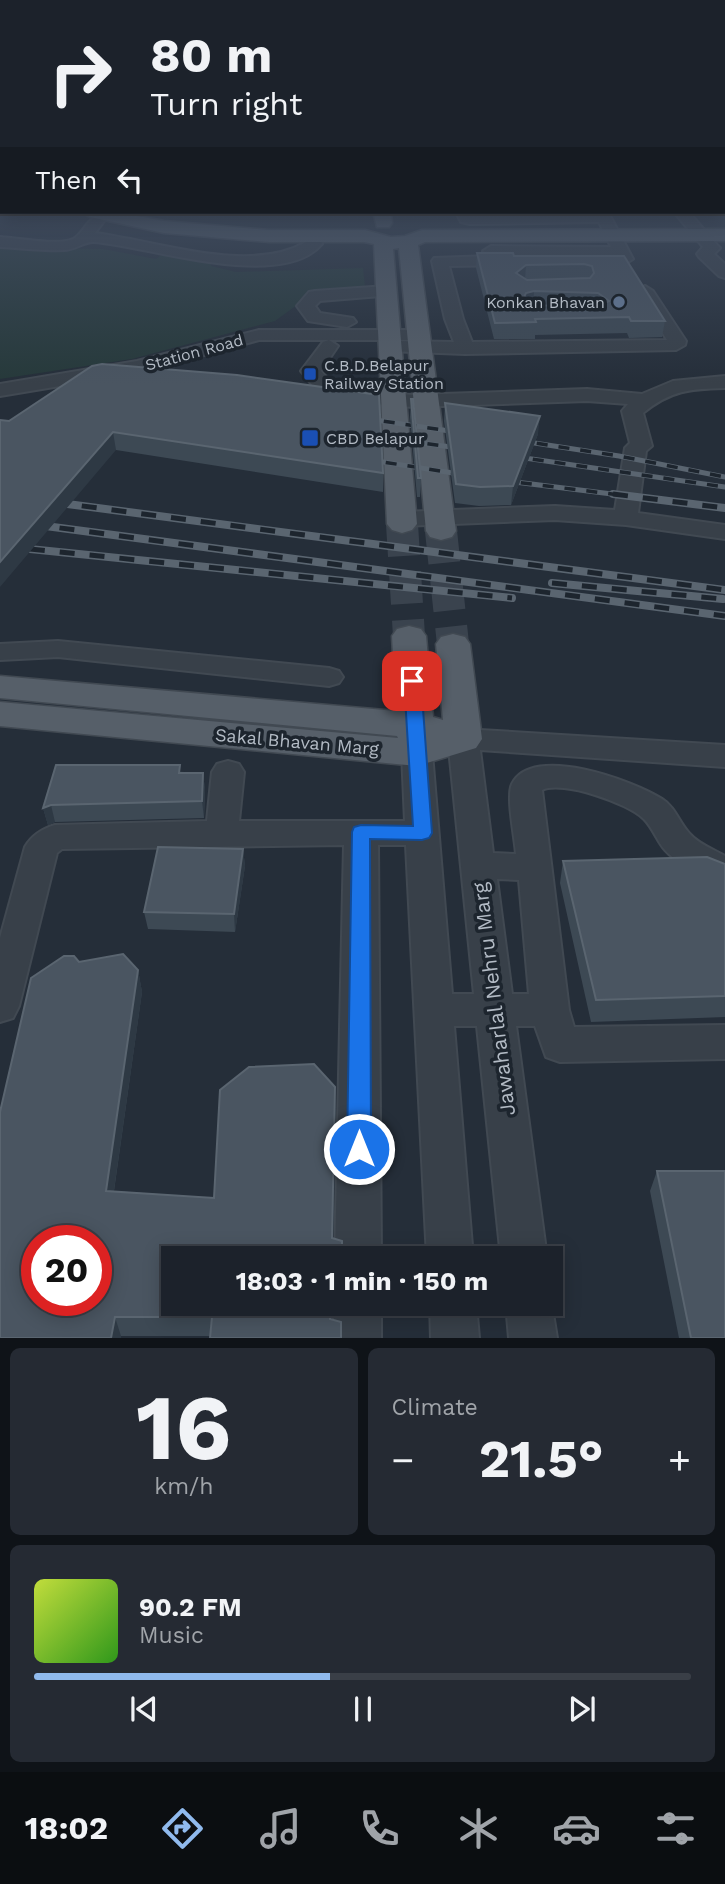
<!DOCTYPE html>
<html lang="en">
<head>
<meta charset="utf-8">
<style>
	body { margin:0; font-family:"Work Sans",sans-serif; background:#252a33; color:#f1f3f6; height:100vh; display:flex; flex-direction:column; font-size:26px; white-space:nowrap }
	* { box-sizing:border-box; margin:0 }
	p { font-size:23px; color:#a0a4a9 }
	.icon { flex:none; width:38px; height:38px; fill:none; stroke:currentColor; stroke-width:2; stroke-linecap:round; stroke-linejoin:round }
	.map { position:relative; height:1338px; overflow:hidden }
	.sheet { display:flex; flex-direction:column; gap:10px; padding:10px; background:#0f1318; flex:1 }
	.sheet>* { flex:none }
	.banner { position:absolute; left:0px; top:0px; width:726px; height:214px; box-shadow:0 4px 18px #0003,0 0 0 2px #3a3f47; background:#1c222b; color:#f1f3f6; overflow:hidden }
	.speed { position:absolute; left:21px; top:1225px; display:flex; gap:14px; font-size:35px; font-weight:700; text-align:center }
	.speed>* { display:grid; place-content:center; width:91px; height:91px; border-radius:50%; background:#1c222b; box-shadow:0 4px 18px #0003,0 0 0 2px #3a3f47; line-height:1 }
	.speed .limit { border:10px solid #d22; background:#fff; color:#111 }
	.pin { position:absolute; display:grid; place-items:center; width:60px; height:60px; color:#fff; margin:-30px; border-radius:14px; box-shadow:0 4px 10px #0006 }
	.me { position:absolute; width:77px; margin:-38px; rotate:0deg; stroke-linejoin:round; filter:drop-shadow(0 0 5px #0008) }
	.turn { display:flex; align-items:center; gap:24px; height:147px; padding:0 35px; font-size:32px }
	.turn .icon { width:91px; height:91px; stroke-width:2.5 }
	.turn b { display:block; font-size:49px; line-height:60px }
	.then { display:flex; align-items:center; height:66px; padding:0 35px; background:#0003; gap:14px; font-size:26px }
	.big { font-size:52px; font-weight:700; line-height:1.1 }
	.sheet .card { flex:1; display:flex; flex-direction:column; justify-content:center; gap:10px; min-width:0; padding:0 24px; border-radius:10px; background:#252a33 }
	.sheet .dial { align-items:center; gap:0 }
	.dial b { font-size:91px; line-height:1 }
	.song { display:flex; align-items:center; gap:21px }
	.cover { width:84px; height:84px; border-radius:10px; background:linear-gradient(135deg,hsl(70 70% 55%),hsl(110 70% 35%)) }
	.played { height:7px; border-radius:4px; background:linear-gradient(90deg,#90baed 45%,#3a3f47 45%) }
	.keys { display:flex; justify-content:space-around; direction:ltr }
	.heat { display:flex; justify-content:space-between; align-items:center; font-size:38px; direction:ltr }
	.sheet .tiles { flex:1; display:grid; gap:10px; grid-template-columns:1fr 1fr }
	.card:last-child { grid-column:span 2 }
	.trip { position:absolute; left:161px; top:1246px; width:402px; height:70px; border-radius:0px; background:#1c222b; box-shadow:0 4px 18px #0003,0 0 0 2px #3a3f47; font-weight:700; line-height:70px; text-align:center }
	.tabs { display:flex; height:112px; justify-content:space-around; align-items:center; background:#0b0e11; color:#a0a4a9 }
	.tabs .icon { width:49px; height:49px }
	.tabs .current { color:#90baed }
	.tabs b { font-size:32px; color:#f1f3f6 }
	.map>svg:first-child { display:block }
</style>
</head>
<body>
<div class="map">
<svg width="725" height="1338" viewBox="0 0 725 1338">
	<rect width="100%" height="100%" fill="#252e39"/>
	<path fill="#26393a" d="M0 247 103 249 156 259 169 249 211 254V266L236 272 363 268 365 286 308 297 275 321 132 359 0 379Z"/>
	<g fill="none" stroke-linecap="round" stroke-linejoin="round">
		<path stroke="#3a434e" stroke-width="32" stroke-dasharray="32 16" stroke-linecap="butt" d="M402 524 409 636
			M441 531 453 644"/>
		<defs>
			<path id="minor" d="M456 212H470L472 216 608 212 633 259C623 267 590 267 580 259L582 256H515L521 260 513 265 449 266 463 319 472 342 667 340 637 291 645 286 653 291 686 341 685 345 676 350 465 354 388 351 385 347 388 343 394 341 454 342 445 319 432 261 434 258 491 256 483 251 491 246 611 247 599 222 470 224 461 222Z
				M674 212H689L717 245 720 248 714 254 725 264V278L719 276 699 257 697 254 703 247Z
				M97 217 104 221 95 233C158 241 249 275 306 242L305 236 313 231 318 233 322 244C281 292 148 246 94 242 85 241 75 250 64 250 43 251 21 248 0 247V237C17 238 58 246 73 239 83 234 86 220 97 217Z
				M387 286 393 287 395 291 393 295 320 301 315 306 320 313 353 318 356 322 347 327 308 321 297 306 309 292 315 291Z
				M259 330H418L427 335 418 340H259L138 373 0 396V384L137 361Z
				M329 340 338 346 321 371 332 384 362 391 413 395 587 389 642 394 673 381 725 376V388C690 389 671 390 643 413L652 446 646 451 638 513 725 525V539L626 525 555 520 402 526 394 524 390 519 394 514 402 512 555 506 615 510 625 448 630 443 622 411 628 404 587 401 413 407 362 403 318 392 301 371 323 342Z
				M58 641 329 668 339 671 343 677 339 683 329 686 58 657 0 660V644Z
				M463 729 725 745V767L480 750 493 853 516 854C515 838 506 797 512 784 532 743 634 781 662 799 675 807 679 822 689 833 698 844 713 849 725 856V887C710 882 676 863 665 850 657 841 653 828 644 819 628 803 562 780 542 790L569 1010 574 1027 725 1025V1059L560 1062 546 1057 535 1026H516L547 1258H501L477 1026H454L473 1258H427L406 845H378L381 1258H335L344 845 62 849 57 853 19 1006 13 1018 0 1022V938L25 847C32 835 42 829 55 825L207 821 212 772 217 764 228 761 239 764 244 772 239 821H405L402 753 406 746 417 743 428 746 432 753 452 994H474L448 739 452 732ZM497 879 519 880 529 994H512Z
				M551 1301 557 1338H509L506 1304H551Z
				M335 1304H381V1338H333Z
				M430 1304H476L479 1338H431Z"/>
			<path id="major" d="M81 212H116L164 221 269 230H365L391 237 405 236 422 230 725 229V241L425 242 418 245 456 531 452 537 441 540 430 537 426 531 399 248 393 249 417 524 412 530 402 533 392 530 387 524 374 244 364 242H269L164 233 90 217Z
				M373 212H391L392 223 389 227H377Z
				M409 626 421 629 426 636 433 717 443 720 436 644 441 637 453 634 465 637 470 644 482 739 476 748 417 766 0 726V702L398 738 397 736 0 698V676L396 711 392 636 397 629Z"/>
		</defs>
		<use href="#minor" stroke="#414952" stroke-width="4"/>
		<use href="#major" stroke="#414952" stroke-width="3"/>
		<use href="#minor" fill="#384049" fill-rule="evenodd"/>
		<use href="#major" fill="#565f69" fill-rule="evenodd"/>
		<defs>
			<path id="rail-far1" d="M362 418 463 433
				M362 435 466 449
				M515 440 619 456 725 477
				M511 456 725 487
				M364 459 472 476
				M499 480 628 496"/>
			<path id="rail" d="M613 494 725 508
				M52 502 725 590
				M0 520 725 616
				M0 546 512 598
				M552 583 723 599"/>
		</defs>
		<use href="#rail-far1" stroke="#5a6570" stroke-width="5"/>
		<use href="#rail" stroke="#5a6570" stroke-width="8"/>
		<use href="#rail-far1" stroke="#1d252e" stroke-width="3.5" stroke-dasharray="11" stroke-linecap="butt"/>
		<use href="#rail" stroke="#1d252e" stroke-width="5" stroke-dasharray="15" stroke-linecap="butt"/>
	</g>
	<path fill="#3d4954" d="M484 212H519L484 213Z
		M477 253 514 256H624L665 321 662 337 629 338 627 333 535 335V339H494L476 268Z
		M92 366 383 473V492L116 450 9 421Z
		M411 399 421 478 420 497H417L410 417Z
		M445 403 538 434 511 505 479 506 455 503 444 421Z
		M56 765 203 773 205 790 204 818 55 822 48 825 43 808Z
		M243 849 245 866 235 932 148 929 144 912Z
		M563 861 725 864V1017L591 1022 560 883Z
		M79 962 138 970 142 992 114 1191 214 1198 336 1108 333 1238 342 1241 343 1258H173L333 1304 331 1319 341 1322 342 1338H210V1336H121V1338H0Z
		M657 1171 725 1338H679L650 1191Z"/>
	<path fill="#2e3944" d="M526 265 525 280 516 273Z
		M534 291 533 307 525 309 523 299 526 293Z
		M540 416 538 434 511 505 513 486Z
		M113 432 116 450 0 587V562Z
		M203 773 205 790 204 818 202 801Z
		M51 805 55 822 48 825 43 808Z
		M243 849 245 866 235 932 234 914Z
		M138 970 142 992 111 1211 106 1191Z
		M335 1087 336 1108 332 1258V1238Z
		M330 1304H333L330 1338Z
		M115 1317 121 1336V1338H111Z"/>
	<path fill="#4a5561" stroke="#5a6570" stroke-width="2" fill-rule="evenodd" d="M477 253H513L514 256H624L665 321H631L629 317 535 319 536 322 495 323ZM584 264 592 266 594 273 590 278 527 280 516 273 526 265ZM534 291 598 293 609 301 597 307 528 305 523 299 526 293Z
		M102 364 237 375 379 395 383 473 113 432 0 562V420L9 421 92 366Z
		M411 399H413L421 478H418Z
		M445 403 540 416 513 486 480 487 456 484Z
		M56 765H180L179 773H203L202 801 51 805 43 808Z
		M158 847 243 849 234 914 144 912Z
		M707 857 725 864V996L596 1000 563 861Z
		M123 954 138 970 106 1191 214 1198 220 1090 249 1067 314 1064 335 1087 332 1238 342 1241V1258H173V1304H330V1319L341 1322V1338H210L212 1317H115L111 1338H0V1112L31 978 64 956H74L79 962ZM37 1241H96V1300H37Z
		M657 1171H725V1338H691Z"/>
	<linearGradient id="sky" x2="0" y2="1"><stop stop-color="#14191f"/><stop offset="0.51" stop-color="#404c5f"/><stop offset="1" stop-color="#404c5f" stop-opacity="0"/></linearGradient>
	<rect width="725" height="384" fill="url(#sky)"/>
	<path fill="#1a73e8" stroke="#114b97" stroke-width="2" d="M412 675 421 681 432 833 429 838 422 840 370 839 371 1149 368 1157 359 1161 351 1157 347 1149 352 832 354 827 361 825 413 826 404 681Z"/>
	<circle fill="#5c6f8a" stroke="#1d252e" stroke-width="2.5" cx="619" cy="302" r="7"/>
	<g fill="#1a4fb4" stroke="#1d252e" stroke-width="2.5">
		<rect x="303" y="367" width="14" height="14" rx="3.5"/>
		<rect x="301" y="429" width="18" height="18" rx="3.5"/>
	</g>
	<g text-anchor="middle" stroke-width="7" stroke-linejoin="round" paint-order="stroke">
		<g font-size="16" fill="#b3bbc5" stroke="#1d252e" text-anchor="start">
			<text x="605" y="308" text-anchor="end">Konkan Bhavan</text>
			<text x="324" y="371">C.B.D.Belapur<tspan x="324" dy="18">Railway Station</tspan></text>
			<text x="326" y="444">CBD Belapur</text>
		</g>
		<g font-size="16" fill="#b3bbc5" stroke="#1d252e">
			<text transform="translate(194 352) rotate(-15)" y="6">Station Road</text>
		</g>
		<g font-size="18" fill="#b3bbc5" stroke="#1d252e">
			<text transform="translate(297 742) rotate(5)" y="6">Sakal Bhavan Marg</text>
		</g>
		<g font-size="21" fill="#b3bbc5" stroke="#1d252e">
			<text transform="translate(494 999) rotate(-97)" y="7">Jawaharlal Nehru Marg</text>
		</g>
	</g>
</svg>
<div class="speed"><div class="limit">20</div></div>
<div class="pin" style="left:412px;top:681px;background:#d93025"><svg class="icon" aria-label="arrive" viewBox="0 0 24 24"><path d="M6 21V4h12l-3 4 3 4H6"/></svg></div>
<svg class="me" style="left:359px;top:1149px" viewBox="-20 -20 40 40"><circle r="17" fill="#1a73e8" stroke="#fff" stroke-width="3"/><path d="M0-11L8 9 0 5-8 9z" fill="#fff"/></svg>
<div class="trip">18:03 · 1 min · 150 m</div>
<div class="banner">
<div class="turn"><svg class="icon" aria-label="right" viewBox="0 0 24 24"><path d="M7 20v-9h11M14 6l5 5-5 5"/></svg><div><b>80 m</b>Turn right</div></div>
<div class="then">Then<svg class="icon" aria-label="left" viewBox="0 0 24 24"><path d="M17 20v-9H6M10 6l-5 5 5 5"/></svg></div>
</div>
</div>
<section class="sheet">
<div class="tiles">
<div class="card dial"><b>16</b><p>km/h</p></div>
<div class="card"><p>Climate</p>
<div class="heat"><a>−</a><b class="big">21.5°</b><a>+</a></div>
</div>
<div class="card">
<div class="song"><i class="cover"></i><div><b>90.2 FM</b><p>Music</p></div></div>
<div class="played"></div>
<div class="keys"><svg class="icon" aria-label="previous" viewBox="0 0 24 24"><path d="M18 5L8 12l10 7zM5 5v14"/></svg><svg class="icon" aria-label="pause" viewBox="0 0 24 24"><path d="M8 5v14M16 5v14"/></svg><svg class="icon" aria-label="next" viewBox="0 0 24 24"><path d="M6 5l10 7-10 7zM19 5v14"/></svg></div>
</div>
</div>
</section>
<nav class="tabs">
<b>18:02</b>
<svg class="icon current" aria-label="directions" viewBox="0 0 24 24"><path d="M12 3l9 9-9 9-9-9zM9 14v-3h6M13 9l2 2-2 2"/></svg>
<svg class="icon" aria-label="music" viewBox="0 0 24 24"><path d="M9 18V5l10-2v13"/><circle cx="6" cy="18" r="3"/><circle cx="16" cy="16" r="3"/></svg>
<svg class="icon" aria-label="phone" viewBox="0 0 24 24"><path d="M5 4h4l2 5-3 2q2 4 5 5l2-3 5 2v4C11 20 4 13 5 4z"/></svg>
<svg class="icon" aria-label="climate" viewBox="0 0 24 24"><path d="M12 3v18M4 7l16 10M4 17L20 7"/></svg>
<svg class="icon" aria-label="car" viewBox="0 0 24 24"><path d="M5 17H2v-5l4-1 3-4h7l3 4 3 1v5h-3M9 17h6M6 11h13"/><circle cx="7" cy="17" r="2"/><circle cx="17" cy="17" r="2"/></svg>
<svg class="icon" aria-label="filters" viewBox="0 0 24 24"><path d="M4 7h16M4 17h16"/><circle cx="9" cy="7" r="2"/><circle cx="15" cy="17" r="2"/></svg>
</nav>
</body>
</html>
